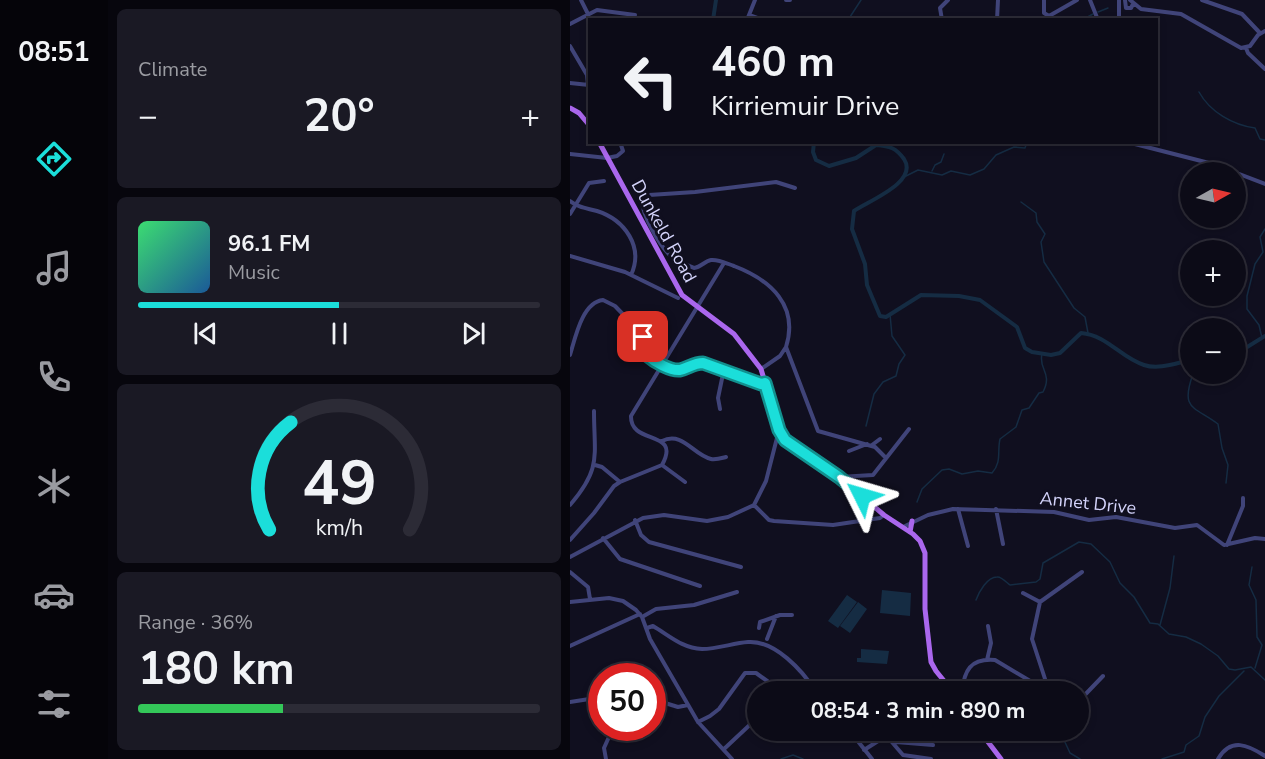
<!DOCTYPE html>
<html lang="en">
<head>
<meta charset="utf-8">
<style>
	body { margin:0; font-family:"Nunito Sans",sans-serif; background:#1a1924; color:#f1f3f6; height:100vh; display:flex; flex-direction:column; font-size:22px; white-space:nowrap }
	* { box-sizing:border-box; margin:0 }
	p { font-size:20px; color:#9a9ba1 }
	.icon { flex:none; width:33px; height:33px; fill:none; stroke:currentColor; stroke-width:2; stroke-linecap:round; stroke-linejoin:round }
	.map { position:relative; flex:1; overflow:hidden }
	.drawer { display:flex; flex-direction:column; gap:9px; padding:9px; background:#07060d; width:462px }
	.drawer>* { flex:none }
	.hud { position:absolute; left:18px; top:18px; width:570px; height:126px; border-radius:0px; box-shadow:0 3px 9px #0003,0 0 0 2px #2c2b36; background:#0c0b17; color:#f1f3f6; overflow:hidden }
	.needle { width:39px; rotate:82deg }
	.buttons { position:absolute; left:610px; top:162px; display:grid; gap:12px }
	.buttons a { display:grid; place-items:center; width:66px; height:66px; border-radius:50%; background:#0c0b17; box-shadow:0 3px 9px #0003,0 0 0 2px #2c2b36; font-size:30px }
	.speed { position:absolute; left:18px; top:663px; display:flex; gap:12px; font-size:30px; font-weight:700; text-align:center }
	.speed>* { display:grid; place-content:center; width:78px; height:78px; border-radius:50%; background:#0c0b17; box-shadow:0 3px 9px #0003,0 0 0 2px #2c2b36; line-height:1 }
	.speed .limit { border:9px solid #d22; background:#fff; color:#111 }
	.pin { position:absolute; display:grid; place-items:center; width:51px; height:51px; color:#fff; margin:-26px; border-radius:12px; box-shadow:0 3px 9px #0006 }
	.me { position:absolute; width:66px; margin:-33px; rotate:310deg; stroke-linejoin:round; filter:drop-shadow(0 0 4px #0008) }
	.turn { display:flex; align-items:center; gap:21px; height:126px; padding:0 24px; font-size:27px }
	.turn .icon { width:78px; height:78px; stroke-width:2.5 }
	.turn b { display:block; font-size:42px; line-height:51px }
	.big { font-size:45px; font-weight:700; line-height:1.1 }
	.drawer .tile { flex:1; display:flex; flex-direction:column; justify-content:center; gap:9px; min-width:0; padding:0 21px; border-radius:9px; background:#1a1924 }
	.drawer .dial { align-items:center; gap:0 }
	.dial svg { height:156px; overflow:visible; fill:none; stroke:#2c2b36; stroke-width:7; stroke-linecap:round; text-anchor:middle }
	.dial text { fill:#f1f3f6; stroke:none }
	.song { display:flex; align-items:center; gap:18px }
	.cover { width:72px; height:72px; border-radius:9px; background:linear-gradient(135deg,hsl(140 70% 55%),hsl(210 70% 35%)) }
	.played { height:6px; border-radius:3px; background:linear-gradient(90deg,#1bdeda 50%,#2c2b36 50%) }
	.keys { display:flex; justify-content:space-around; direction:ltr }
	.heat { display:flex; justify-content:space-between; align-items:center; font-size:33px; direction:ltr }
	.charge { height:9px; border-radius:4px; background:linear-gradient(90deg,#34c759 36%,#2c2b36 0) }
	.trip { position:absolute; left:177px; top:681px; width:342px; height:60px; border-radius:30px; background:#0c0b17; box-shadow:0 3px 9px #0003,0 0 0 2px #2c2b36; font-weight:700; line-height:60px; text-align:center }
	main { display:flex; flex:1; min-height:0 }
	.menu { display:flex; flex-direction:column; width:108px; justify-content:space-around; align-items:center; background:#050409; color:#9a9ba1 }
	.menu .icon { width:42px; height:42px }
	.menu .current { color:#1bdeda }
	.menu b { font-size:27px; color:#f1f3f6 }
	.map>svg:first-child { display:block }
</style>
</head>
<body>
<main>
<nav class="menu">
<b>08:51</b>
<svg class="icon current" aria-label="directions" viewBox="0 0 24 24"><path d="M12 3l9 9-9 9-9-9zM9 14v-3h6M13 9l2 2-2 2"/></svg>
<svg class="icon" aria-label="music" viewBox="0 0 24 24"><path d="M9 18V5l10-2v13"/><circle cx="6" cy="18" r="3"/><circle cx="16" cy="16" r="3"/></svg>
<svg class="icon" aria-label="phone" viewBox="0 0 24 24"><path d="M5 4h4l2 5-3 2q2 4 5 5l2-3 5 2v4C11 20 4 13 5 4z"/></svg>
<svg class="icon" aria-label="climate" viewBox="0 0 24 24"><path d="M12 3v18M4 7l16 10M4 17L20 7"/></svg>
<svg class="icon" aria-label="car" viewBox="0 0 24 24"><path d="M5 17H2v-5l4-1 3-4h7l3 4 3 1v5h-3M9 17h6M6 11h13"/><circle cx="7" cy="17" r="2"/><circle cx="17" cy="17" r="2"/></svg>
<svg class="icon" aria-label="filters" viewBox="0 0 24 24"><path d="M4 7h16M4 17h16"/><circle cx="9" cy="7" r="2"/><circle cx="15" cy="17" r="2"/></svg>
</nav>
<section class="drawer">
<div class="tile"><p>Climate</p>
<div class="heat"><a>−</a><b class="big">20°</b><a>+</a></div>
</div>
<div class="tile">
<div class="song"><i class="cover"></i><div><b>96.1 FM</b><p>Music</p></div></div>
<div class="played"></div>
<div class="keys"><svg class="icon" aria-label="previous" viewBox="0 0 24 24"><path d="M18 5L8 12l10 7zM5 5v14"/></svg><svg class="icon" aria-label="pause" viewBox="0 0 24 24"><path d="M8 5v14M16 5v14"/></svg><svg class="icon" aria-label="next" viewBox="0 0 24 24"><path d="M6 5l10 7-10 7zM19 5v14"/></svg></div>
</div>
<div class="tile dial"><svg viewBox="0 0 100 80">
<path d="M14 69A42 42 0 1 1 86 69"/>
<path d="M14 69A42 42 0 0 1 25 14" stroke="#1bdeda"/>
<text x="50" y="56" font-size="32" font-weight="700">49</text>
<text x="50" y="72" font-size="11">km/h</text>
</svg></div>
<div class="tile"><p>Range · 36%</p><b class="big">180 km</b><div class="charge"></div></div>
</section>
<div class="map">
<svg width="695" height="759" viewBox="0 0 695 759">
	<rect width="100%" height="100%" fill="#100f1f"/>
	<path fill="#152c43" d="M312 590 341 593 340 616 310 613Z
		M277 595 287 602 268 628 258 621Z
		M288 602 297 609 280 633 270 626Z
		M291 649 319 651 317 664 287 662V658H291Z"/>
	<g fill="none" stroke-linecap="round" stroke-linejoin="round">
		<path stroke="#152c43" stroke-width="1.5" d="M528 12 538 8
			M278 20 291 0
			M512 20 523 14
			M629 92C640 112 663 125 685 128L690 139 695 140
			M305 142 306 145
			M362 171 365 165 371 162 374 154
			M332 178 348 170 372 175 381 171 400 175 414 169 426 155 444 147 455 148 457 142
			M451 202 466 213 467 222 475 234 471 242 474 262 504 308 515 317 518 333
			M692 338 689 325 677 309V296L685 264 693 252 690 237 695 229
			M623 374C610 410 624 406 648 424L652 448 658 465 656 483
			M296 426 304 394 313 382 326 376 329 364 335 355 322 336 320 314
			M347 502 352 489 372 470 379 469 392 474 408 471 422 473C432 462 427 452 430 439L446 427 452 410 459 408 469 393 473 392C483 373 468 369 472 354
			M682 567 679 585 686 600 687 637 692 645 685 668
			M406 600C409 592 417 577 427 577 431 576 437 583 440 585L466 582 470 579 473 563 509 542 521 544 540 562 550 583 564 597 580 623 588 624 599 634 616 637 631 644 648 656 659 669 665 670 681 667 695 680
			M590 625 600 588 604 556
			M416 683 426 689 434 688 437 692
			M459 730 482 740H494L500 753 510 759
			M211 759 223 755 233 759
			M592 759 614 752 616 745 629 736 635 717 649 696 674 671"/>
		<path stroke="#152c43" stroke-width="4" d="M143 20 146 0
			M244 142 243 152 246 160 259 166 286 158 306 145C320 146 326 148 334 159 349 182 298 201 284 211L282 229 295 264 297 285 310 316 316 317 351 295 389 296 410 300 447 327 455 348 462 352 481 355 490 353 511 333C537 335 551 358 574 365 589 370 606 363 621 360
			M666 354 695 336"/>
		<path stroke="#404479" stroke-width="4" d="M11 0 18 14
			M216 0H220
			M474 0V13L479 16 507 0
			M520 0 528 20
			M549 0V20
			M555 0 556 8H561L563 4
			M560 0 571 9 611 14 671 48 680 46 688 35 695 31
			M632 0 672 14 690 33
			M179 15 190 19
			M177 20 185 0
			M372 20 370 8 378 0
			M427 20 428 0
			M0 24 27 10 65 15
			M0 46 17 75 18 85
			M676 48 678 53 695 69
			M0 83 19 85
			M557 142 643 164 695 184
			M0 154 37 158 47 156 53 151 50 142
			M0 201C9 208 16 208 27 211 55 220 74 247 61 275
			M0 214 19 183 34 181
			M0 256 55 272 108 298
			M216 347C229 306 201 280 164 266 158 264 148 259 141 260 135 261 131 267 124 268 117 265 109 262 102 257 91 248 68 210 73 197L79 195 125 192 206 182 225 188
			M0 355C5 339 12 302 33 300L45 306 71 333 80 357 105 370 133 363 191 384 195 383
			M191 369 210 356 216 347 248 431 305 447 316 458
			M150 409 148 398 154 369
			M92 441C113 431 123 455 141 459 146 460 152 458 156 457
			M302 445 310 439
			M279 451 297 444
			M25 465 32 467 50 482 92 465C112 429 60 446 61 416L154 263
			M92 465 115 482
			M269 477 303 475 339 429
			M0 505C32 468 24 456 24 411
			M184 505 199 520 204 521 263 525 310 518 314 515
			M388 509 398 546
			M426 509 433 544
			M65 520 71 535 79 542 171 567
			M333 527 358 515 383 509 484 512 519 520 546 517 605 528 627 525 654 545 685 538 695 539
			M33 538 50 559 130 586
			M0 540 24 513 44 486 50 482
			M657 545 673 506V498
			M0 557 73 518 94 515 137 521 158 517 184 505 196 481 209 430
			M0 572 18 587 20 599
			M453 593 470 602
			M0 602 39 598 53 601 66 610 72 617 80 639 128 722 162 759
			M72 617 86 609 124 605 167 592
			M77 628 83 626C100 636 112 648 132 649 148 649 163 643 178 642 205 640 233 671 246 692
			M189 628 190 622 210 615H222
			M197 639 206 616
			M0 646 70 614
			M417 660 421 643 418 626
			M476 691 477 685 462 639 470 602 512 572
			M392 692C394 671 400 658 425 660L477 691
			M82 699 108 707 118 705
			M0 702 32 697
			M508 702 533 676
			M128 722 140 716 149 709 175 673H186L207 688
			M279 730 302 759
			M321 741 333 755 361 759
			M154 749 185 720
			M294 750 316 736 326 742 363 745
			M36 759 34 748 43 728
			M648 759C661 737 678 745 695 756"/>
		<path stroke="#aa67ed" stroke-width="5" d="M0 108 9 113 20 126
			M29 142 112 295 164 334 191 369 209 430 215 440 269 477 314 515 343 534 350 541 355 553V609L361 662 366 671 383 692
			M340 532 342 521
			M409 730 431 759"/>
	</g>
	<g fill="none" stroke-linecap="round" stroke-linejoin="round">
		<defs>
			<path id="route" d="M73 337 78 356C85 362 100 371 110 370 118 368 124 363 133 363L191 384 195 383 209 430 215 440 269 477 292 496"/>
		</defs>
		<use href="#route" stroke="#12908e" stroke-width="15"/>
		<use href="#route" stroke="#1bdeda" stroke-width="10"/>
	</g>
	<g text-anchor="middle" stroke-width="6" stroke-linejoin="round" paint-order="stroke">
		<g font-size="18" fill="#d3d3fa" stroke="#100f1f">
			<text transform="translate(94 231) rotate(61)" y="6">Dunkeld Road</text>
			<text transform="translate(518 503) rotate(6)" y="6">Annet Drive</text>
		</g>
	</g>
</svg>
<div class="buttons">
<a><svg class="needle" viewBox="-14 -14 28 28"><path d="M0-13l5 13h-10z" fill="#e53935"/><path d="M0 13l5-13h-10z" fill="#9a9ba1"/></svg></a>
<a>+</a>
<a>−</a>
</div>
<div class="speed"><div class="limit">50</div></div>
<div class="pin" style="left:73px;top:337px;background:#d93025"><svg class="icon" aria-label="arrive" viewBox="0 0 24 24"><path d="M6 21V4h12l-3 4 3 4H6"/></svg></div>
<svg class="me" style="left:292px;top:496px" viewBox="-20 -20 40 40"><path d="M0-17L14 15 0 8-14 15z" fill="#1bdeda" stroke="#fff" stroke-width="4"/></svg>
<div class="trip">08:54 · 3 min · 890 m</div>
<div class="hud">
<div class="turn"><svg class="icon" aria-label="left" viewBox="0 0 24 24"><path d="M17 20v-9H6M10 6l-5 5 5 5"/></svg><div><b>460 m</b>Kirriemuir Drive</div></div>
</div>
</div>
</main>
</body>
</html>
